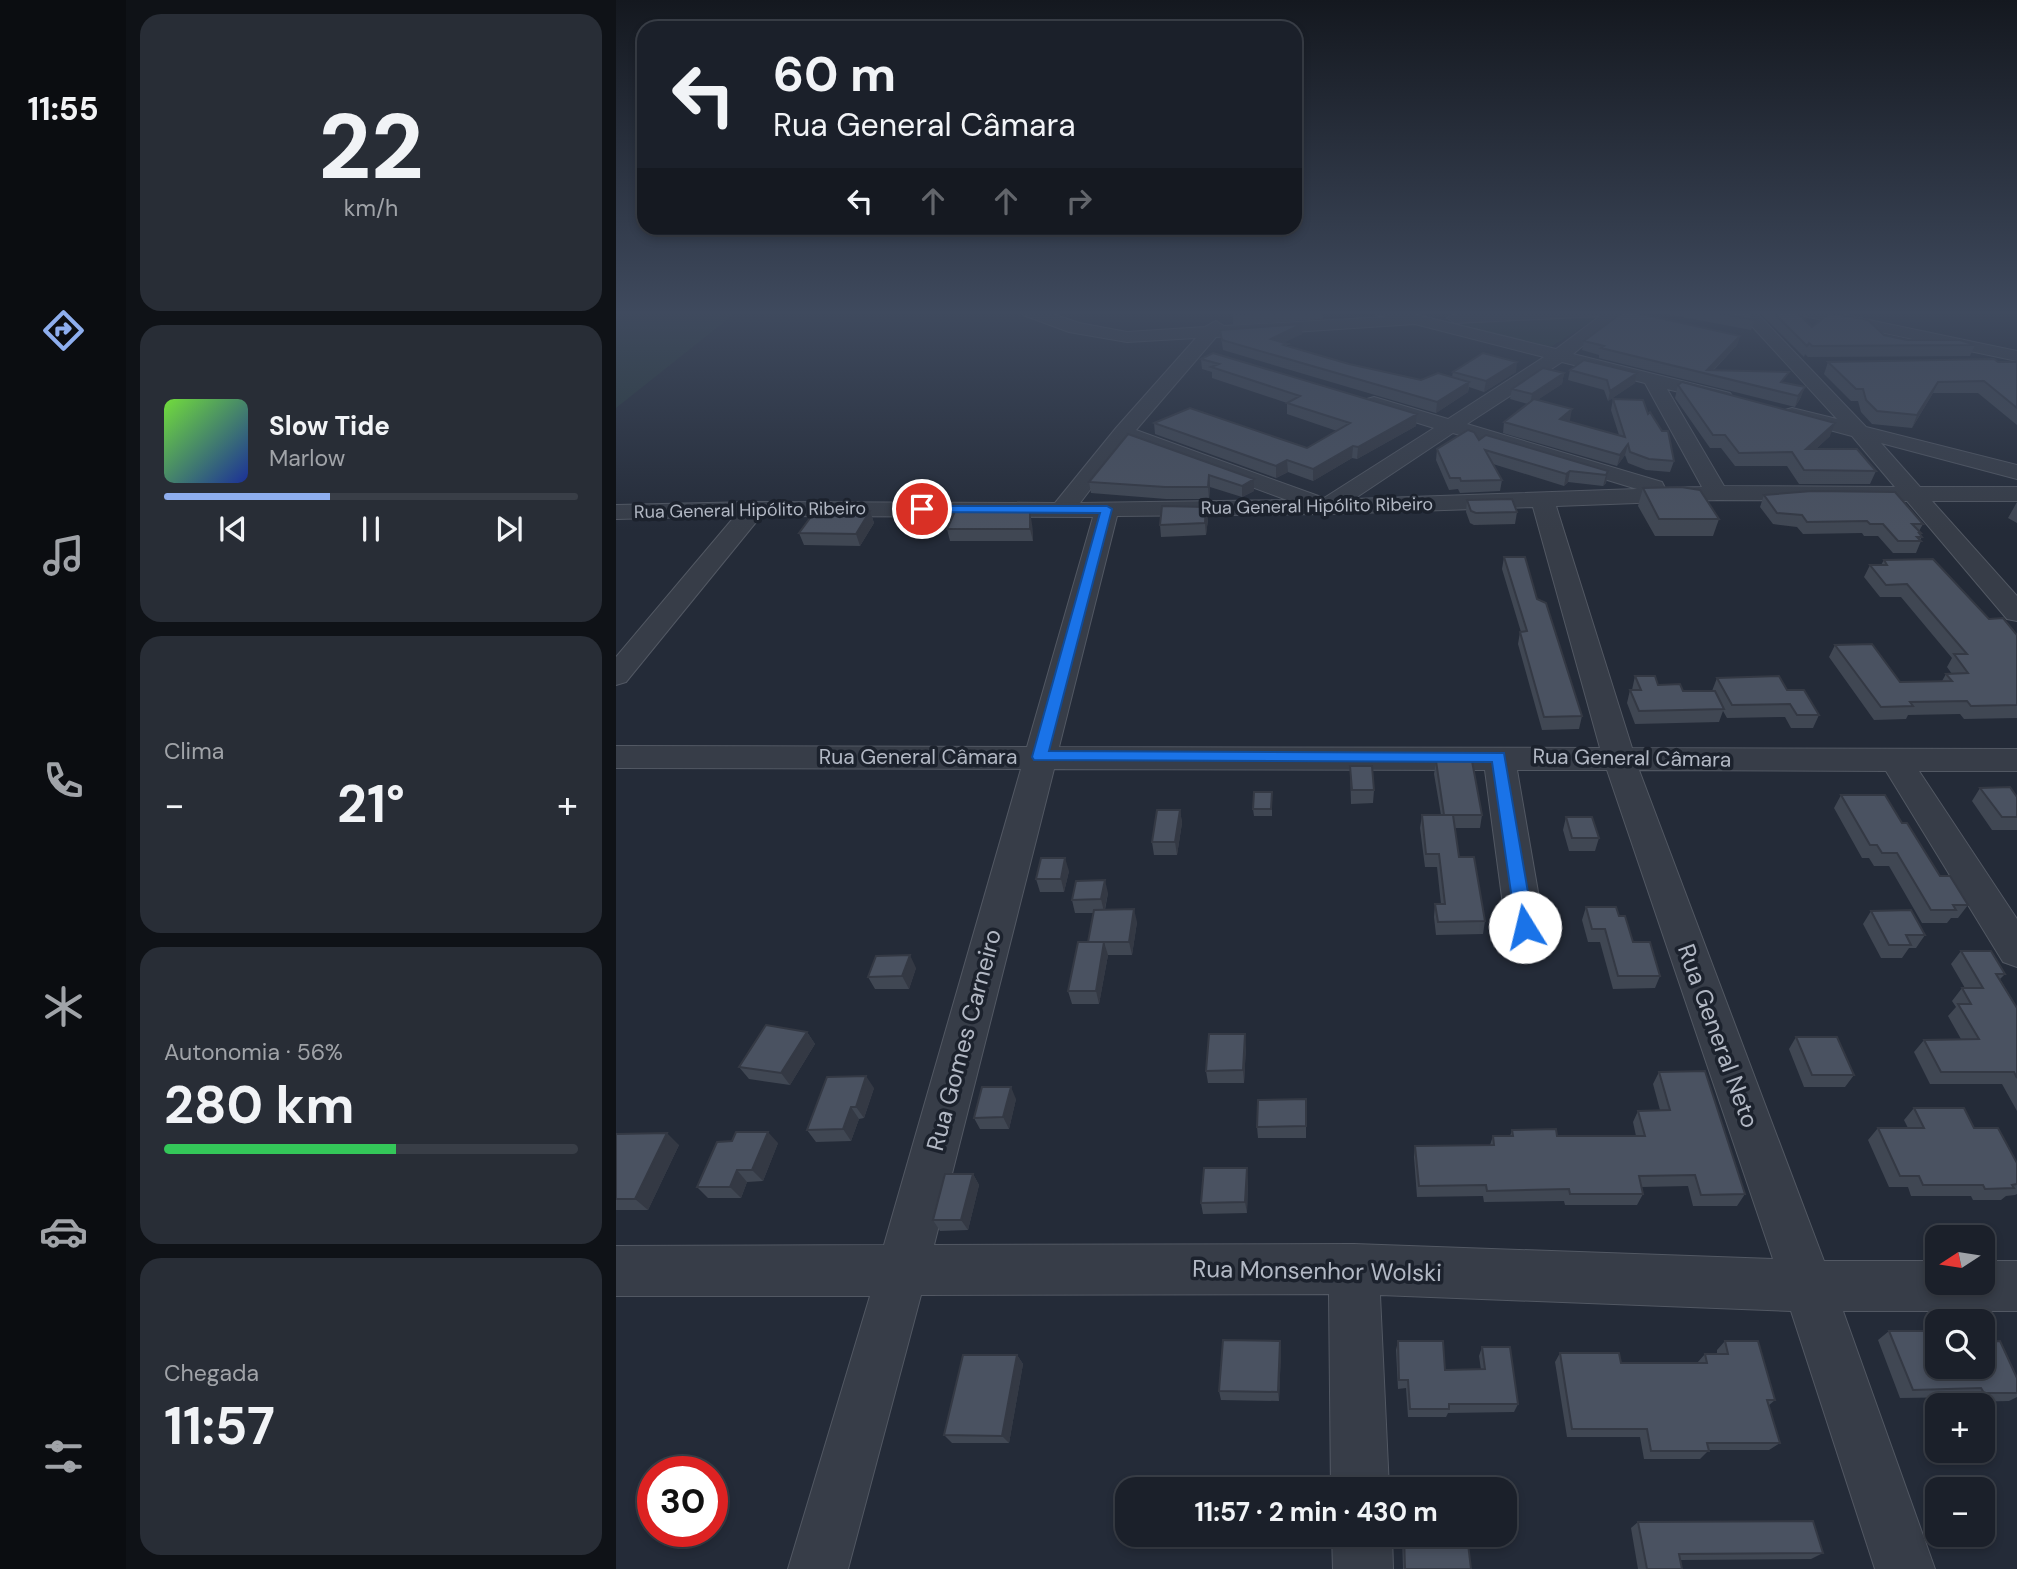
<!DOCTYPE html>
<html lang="pt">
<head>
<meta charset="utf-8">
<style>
	body { margin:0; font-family:"DM Sans",sans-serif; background:#282d36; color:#f1f3f6; height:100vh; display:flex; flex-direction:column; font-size:26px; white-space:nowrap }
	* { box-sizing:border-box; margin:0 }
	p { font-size:23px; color:#a0a3a8 }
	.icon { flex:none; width:38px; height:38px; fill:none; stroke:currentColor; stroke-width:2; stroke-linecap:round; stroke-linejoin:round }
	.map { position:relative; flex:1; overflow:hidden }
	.panel { display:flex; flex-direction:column; gap:14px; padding:14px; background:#0f1217; width:490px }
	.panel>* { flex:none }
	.hud { position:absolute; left:21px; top:21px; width:665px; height:214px; border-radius:21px; box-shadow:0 4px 10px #0003,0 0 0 2px #393e47; background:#1b202a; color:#f1f3f6; overflow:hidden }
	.needle { width:46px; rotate:258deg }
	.controls { position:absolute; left:1309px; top:1225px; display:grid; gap:14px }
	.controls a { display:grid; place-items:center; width:70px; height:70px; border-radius:14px; background:#1b202a; box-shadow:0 4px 10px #0003,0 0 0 2px #393e47; font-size:35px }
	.speed { position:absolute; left:21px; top:1456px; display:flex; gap:14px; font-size:35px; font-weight:700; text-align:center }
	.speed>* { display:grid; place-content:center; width:91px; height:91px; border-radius:50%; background:#1b202a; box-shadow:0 4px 10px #0003,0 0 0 2px #393e47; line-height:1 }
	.speed .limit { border:10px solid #d22; background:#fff; color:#111 }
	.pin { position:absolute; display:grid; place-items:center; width:60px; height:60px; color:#fff; margin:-30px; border:4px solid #fff; border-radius:50%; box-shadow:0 2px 7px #0007 }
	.me { position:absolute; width:77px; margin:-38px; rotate:351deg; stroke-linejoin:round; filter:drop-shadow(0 0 5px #0008) }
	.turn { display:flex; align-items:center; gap:24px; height:147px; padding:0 21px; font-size:32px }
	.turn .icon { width:91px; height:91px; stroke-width:2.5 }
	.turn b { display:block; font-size:49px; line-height:60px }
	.lanes { display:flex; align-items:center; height:66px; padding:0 21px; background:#0003; justify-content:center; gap:35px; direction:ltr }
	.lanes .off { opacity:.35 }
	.big { font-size:52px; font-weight:700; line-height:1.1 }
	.panel .card { flex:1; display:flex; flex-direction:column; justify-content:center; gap:10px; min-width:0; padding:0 24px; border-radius:21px; background:#282d36 }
	.panel .dial { align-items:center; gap:0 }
	.dial b { font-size:91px; line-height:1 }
	.song { display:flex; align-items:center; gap:21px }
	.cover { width:84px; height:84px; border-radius:10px; background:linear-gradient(135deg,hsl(100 70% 55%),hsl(230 70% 35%)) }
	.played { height:7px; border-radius:4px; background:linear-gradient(90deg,#8eaeee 40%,#393e47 40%) }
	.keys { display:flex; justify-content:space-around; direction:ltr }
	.heat { display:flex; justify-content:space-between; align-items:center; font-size:38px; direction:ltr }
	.charge { height:10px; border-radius:5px; background:linear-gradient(90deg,#34c759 56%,#393e47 0) }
	.trip { position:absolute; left:499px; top:1477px; width:402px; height:70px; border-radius:21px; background:#1b202a; box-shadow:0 4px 10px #0003,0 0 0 2px #393e47; font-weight:700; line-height:70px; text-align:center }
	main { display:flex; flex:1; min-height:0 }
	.dock { display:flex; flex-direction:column; width:126px; justify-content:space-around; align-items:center; background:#0b0d11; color:#a0a3a8 }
	.dock .icon { width:49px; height:49px }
	.dock .on { color:#8eaeee }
	.dock b { font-size:32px; color:#f1f3f6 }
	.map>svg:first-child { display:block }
</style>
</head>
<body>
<main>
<nav class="dock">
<b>11:55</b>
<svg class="icon on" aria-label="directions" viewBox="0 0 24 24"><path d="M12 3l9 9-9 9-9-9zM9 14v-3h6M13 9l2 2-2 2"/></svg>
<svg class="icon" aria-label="music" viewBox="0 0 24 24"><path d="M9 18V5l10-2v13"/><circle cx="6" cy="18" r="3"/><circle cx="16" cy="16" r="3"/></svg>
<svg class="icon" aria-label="phone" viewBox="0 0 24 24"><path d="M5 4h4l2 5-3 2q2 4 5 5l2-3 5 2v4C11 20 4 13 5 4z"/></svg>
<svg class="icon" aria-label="climate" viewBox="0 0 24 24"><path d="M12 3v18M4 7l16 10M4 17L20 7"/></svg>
<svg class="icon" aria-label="car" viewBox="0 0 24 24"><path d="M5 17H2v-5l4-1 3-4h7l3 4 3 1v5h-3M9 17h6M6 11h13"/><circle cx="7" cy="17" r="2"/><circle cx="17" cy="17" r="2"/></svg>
<svg class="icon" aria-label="filters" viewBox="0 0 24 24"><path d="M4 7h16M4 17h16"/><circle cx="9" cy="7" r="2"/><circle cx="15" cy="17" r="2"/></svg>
</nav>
<section class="panel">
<div class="card dial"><b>22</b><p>km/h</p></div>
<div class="card">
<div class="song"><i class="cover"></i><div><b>Slow Tide</b><p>Marlow</p></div></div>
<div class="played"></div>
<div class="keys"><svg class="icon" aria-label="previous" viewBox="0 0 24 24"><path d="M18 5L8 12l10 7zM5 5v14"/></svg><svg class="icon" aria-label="pause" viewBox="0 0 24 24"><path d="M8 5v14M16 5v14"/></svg><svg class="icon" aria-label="next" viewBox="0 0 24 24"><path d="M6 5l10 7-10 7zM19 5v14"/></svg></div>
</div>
<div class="card"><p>Clima</p>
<div class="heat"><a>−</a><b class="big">21°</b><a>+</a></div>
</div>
<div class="card"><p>Autonomia · 56%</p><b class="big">280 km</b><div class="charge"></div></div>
<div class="card"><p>Chegada</p><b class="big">11:57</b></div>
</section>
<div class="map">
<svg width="1401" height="1569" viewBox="0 0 1401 1569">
	<rect width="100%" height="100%" fill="#242b38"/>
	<path fill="#27383a" d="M0 311H122L0 408Z
		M988 313 935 347 831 322Z"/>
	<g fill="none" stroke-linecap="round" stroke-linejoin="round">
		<defs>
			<path id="minor" d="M405 311H428L463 323 511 332 589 327 600 321 608 326 771 317 760 315 758 311H785L940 349 984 316 839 323 831 318C842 306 983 311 1009 311L957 354 1114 393 1117 397 1107 403 1051 389 1108 486 1279 487 1236 436 1169 418 1166 414 1169 410 1176 408 1221 419 1122 311H1139L1250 427 1401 465V479L1265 443 1304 487H1401V501H1316L1401 596V621L1391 619 1291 501 1101 500 940 506 1016 748 1401 749V771H1303L1401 919V967L1387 962 1270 771 1023 770 1208 1261H1321V1283H1367V1261H1401V1311H1227L1319 1569H1259L1175 1311 764 1295 773 1489H715L713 1294 305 1295 232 1569H172L254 1296H0V1246L268 1245 405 769 0 768V746L411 747 477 517 145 516 10 682 0 685V657L119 516 0 519V505L138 502 439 503 500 428 580 338 511 342 453 332 407 315ZM799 324 928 357 832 419 758 397 751 399 748 403 751 407 818 428 708 498 520 430 600 337ZM946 362 1029 383 1086 487 1049 488 1046 482 851 424ZM837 433 1021 489 738 499ZM511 441 671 500 464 503ZM917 507 984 748 443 747 501 516 710 514ZM438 769 869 770 890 927 895 938 909 942 923 938 928 927 901 770H991L1157 1259 738 1244 318 1245Z
				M1180 311H1210L1401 351V361L1188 316Z
				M716 1535H776L777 1569H717Z"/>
		</defs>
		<use href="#minor" stroke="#525863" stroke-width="2"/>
		<use href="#minor" fill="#373d48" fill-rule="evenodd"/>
	</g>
	<path fill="#404753" d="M620 311H707V319L617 325V314Z
		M1035 311H1131L1139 320 1135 330Z
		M1142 311H1180L1196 327 1268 335 1291 340 1359 345 1354 356 1192 357 1189 354 1188 357Z
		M686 324V334L668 342 672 347 733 364 805 380 836 377 837 372H900L868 392 853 387 852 392 820 413 607 350 604 330Z
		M1124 336 1121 345 1098 370 1169 383 1185 397 1179 407 983 358V355L966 350 968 341Z
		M585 359 801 414 800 426 741 459 736 458 697 481 672 472 660 478 539 434 538 423 691 448 721 431 671 414V403L596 378V372L586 369Z
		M1212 362H1401V425L1362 393H1317L1296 428 1256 424 1245 412 1242 401H1235L1208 374Z
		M954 370 1021 373 1019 383 992 401 988 390 952 380Z
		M948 373 946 384 921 400 954 420 952 422 1003 435 995 410 997 399 1032 414 1058 461 1054 472 1030 470 1012 463 1009 455 1001 466 887 433 888 422 912 404 894 399 896 389Z
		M1062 385 1214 436 1200 449 1260 471 1254 484H1183L1171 466H1119L1105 448H1094L1059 398Z
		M512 434 638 491 626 497 594 487 593 499H550L475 493 473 482Z
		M863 440 992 471 990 483 987 486 952 482 948 486 877 464 886 480 884 491 844 493 842 489 833 490 820 460 821 449Z
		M1027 488 1103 519 1097 536H1039L1022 506Z
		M1148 495 1307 524 1303 531 1306 537 1304 540 1305 541 1300 553H1277L1262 536H1248L1246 533 1187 534 1181 527 1157 524 1144 507Z
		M851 500 901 512 899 524 858 525 854 523 850 512Z
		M1401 502V523L1392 518Z
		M254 511 258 523 244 546 188 545 183 533Z
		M592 519 590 535 545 537 544 525Z
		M416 524 417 541H334L331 529Z
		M888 557 921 599 966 716 963 729 926 730 902 644 904 632H905L886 569Z
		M1268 560 1401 635V718L1348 719 1344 714 1292 715 1290 719 1258 720 1213 657 1219 645 1284 682 1326 681 1330 674H1336L1331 667 1336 658 1285 597H1264L1248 577 1254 565H1265Z
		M1019 676 1042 685 1067 691H1096L1101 678 1171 690 1203 715 1197 728H1175L1169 717 1111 718 1107 711 1103 722 1019 724 1011 703 1014 690H1016Z
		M820 761 866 815 864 828H839L843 857 869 921 867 934 820 935 818 917 819 904H825L821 867H809L804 828 806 815H825L818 774Z
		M734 766 758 790 757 803 735 804Z
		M1364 788 1401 797V830H1376L1356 801Z
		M656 792V816H638L637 809Z
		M1225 795 1286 823 1324 876 1352 905 1342 918H1335L1331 923H1306L1273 866H1258L1253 858H1246L1218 808Z
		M564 810 566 823 561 855H538L536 842Z
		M950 817 983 838 979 851H953L947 830Z
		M453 871 448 892H424L420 879Z
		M492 893 489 910 521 922 516 955H492L483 1004H456L452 991 472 942 478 913H459L456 900Z
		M970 907 1003 916 1017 942 1044 976 1039 988 997 989 984 942H972L966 920Z
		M1255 911 1309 935 1300 948H1293L1286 958H1265L1247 924Z
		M1345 951 1389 974 1384 979 1401 1008V1111L1386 1084H1314L1298 1052 1308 1040 1345 1039 1332 1016 1340 1007 1336 1001 1346 988H1349L1335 964Z
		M300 968 293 989H259L252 977Z
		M191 1032 199 1044 174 1085 133 1079 123 1067Z
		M1180 1037 1238 1075 1229 1087H1188L1173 1049Z
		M630 1046 628 1083H592L590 1071Z
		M1043 1072 1129 1194 1121 1206H1077L1072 1186 1025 1187 1027 1194 1021 1205H949L948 1201 868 1202 867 1196 801 1197 798 1157 799 1146 874 1145 877 1136H894L896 1130 941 1136H1020L1017 1122 1022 1111 1044 1110 1037 1084Z
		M258 1088 248 1118 243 1119 235 1141 200 1142 191 1130Z
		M400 1099 393 1129H364L358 1118Z
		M690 1099V1138H642L641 1127Z
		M1298 1108 1358 1128 1401 1163V1194L1399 1195 1390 1196 1385 1200H1357L1355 1196H1295L1292 1187H1273L1252 1140 1262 1128H1292L1288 1120Z
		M0 1134 63 1145 32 1210H0Z
		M162 1143 147 1181 131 1182 125 1198H92L81 1187Z
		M357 1174 363 1185 352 1230 324 1231 317 1220Z
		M632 1179 631 1213 587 1214 585 1203Z
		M1273 1331 1321 1367 1401 1378V1397L1393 1401 1353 1402 1351 1397 1284 1398 1262 1340Z
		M664 1341 665 1350 663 1401 605 1400 603 1391Z
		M782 1341 829 1370H865L863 1356 866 1347 902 1404 898 1412 832 1413 830 1417H792L790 1388 782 1389 780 1350Z
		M1109 1341 1159 1400 1152 1406 1164 1443 1153 1450H1093L1084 1459H1028L1024 1437H951L939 1362 944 1353 1005 1363H1081L1089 1354H1101V1350Z
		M401 1355 407 1364 393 1443H336L328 1435Z
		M1022 1522 1207 1553 1195 1559 1064 1560 1066 1569H1022L1015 1528Z
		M786 1535H851L855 1569H787Z"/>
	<path fill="#343944" d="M686 324V334L655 349V339Z
		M1124 336 1121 345 1093 374 1091 370Z
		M901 362 900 372 868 392 870 381Z
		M948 373 946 384 914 405 916 394Z
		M1021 373 1019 383 992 401 994 391Z
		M853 382 852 392 820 413 821 402Z
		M1322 382 1317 393 1296 428 1301 415Z
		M1189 387 1185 397 1179 407 1182 396Z
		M956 409 954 420 942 430 944 419Z
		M801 414 800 426 741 459 742 447Z
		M1219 423 1214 436 1186 462 1190 449Z
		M1012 444 1009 455 1001 466 1004 455Z
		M737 446 736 458 697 481V469Z
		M671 460 672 472 660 478V466Z
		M954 471 952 482 948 486 950 474Z
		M992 471 990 483 987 486 990 475Z
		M593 475 594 487 593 499 592 487Z
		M638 479V491L626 497V486Z
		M590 507 592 519 590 535 589 523Z
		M254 511 258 523 244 546 240 534Z
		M414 512 416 524 417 541 414 529Z
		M564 810 566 823 561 855 559 842Z
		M449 858 453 871 448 892 445 879Z
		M489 880 492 893 488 912 485 899Z
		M518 909 521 922 516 955 513 942Z
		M488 942 492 955 483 1004 480 991Z
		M294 955 300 968 293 989 286 976Z
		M191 1032 199 1044 174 1085 165 1073Z
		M629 1034 630 1046 628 1083 627 1070Z
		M250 1076 258 1088 248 1118 240 1107Z
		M395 1087 400 1099 393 1129 387 1117Z
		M235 1107 243 1119 235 1141 227 1129Z
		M152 1132 162 1143 147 1181 136 1170Z
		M51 1133 63 1145 32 1210 19 1199Z
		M631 1168 632 1179 631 1213 629 1202Z
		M121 1170 131 1182 125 1198 114 1187Z
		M357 1174 363 1185 352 1230 345 1220Z
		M664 1341 665 1350 663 1401 662 1392Z
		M401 1355 407 1364 393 1443 386 1436Z"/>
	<path fill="#4a5261" stroke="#343944" stroke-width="2" d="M620 311H672L617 314Z
		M1008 311H1012L1124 336 1091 370 1173 372 1165 382 1189 387 1182 396 985 348 988 346 968 341Z
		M1092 311H1131L1139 320Z
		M1156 311H1180L1196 327 1214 313 1252 320 1268 335 1291 340H1344L1359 345 1196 346 1193 343 1191 346Z
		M686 324 655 339 672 344 668 345 733 364 805 380 822 373 853 382 821 402 606 340 604 330Z
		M597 353 801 414 742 447 737 446 697 469 671 460 660 466 538 423 574 408 691 448 734 423 671 403 684 396 595 367 603 364 585 359Z
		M867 353 901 362 870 381 837 372Z
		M1378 359 1382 362H1401V408L1368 381 1322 382 1301 415 1261 411 1250 400 1247 389H1240L1212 362Z
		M968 360 1021 373 994 391 991 380 954 370Z
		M927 368 948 373 916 394 896 389Z
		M1066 382 1219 423 1190 449H1241L1260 471 1188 470 1176 452 1123 453 1109 435H1097L1062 385Z
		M918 399 956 409 944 419 1009 437 997 399 1027 400 1032 414 1034 412 1046 431H1052L1058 461 1033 459 1014 452 1012 444 1004 455 888 422Z
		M852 430 858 432 863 440 870 435 992 471 990 475 954 471 950 474 869 450 886 480 845 481 844 478H834L821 449Z
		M512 434 638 479 626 486 593 475 592 487H549L473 482Z
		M1065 487 1084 490 1103 519H1043L1027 488Z
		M1196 491 1279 492 1307 524H1296L1305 533H1303L1306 537H1301L1305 541H1282L1267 524H1254L1251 521 1191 522 1186 515 1161 513 1148 495Z
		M896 499 901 512 860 513 855 511 851 500Z
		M546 506 590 507 589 523 544 525Z
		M340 509H360L359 512H414V529H331Z
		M204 510 254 511 240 534 183 533 197 514Z
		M888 557H909L921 599 930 603 966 716 928 717 904 632 911 631Z
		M1317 559 1373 619 1387 618 1401 635V705L1355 706 1351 701 1294 702 1297 706 1265 707 1219 645 1256 644 1284 682 1336 681 1330 674 1352 673 1338 654H1351L1291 584 1270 585 1254 565H1271L1268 560Z
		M1019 676H1039L1042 685 1064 684 1067 691H1099L1108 709 1023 711 1014 690H1025Z
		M1163 676 1171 690H1188L1203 715H1181L1174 704 1116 705 1101 678Z
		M820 761H856L866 815H828Z
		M734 766H756L758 790H736Z
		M1394 787 1401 797V817H1386L1364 788Z
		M638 792H656L655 809H637Z
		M1225 795H1269L1286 823H1291L1324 876H1334L1352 905H1337L1340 910H1315L1281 853H1266L1261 845H1254Z
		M541 810H564L559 842H536Z
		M806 815H837L843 857H858L869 921 822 922 819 904H829L823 854H810Z
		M950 817H976L983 838H956Z
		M425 858H449L445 879H420Z
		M489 880 485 899 456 900 460 881Z
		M970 907H1000L1003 916H1009L1017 942H1034L1044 976H1002L989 929H976Z
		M518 909 513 942H472L478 910Z
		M1295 910 1309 935H1290L1295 945H1273L1255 911Z
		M462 942H488L480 991H452Z
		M1345 951H1375L1389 974H1380L1401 1008V1078L1398 1072H1325L1308 1040 1363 1039 1342 1004H1355L1346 988H1367Z
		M294 955 286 976 252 977 260 956Z
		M150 1025 191 1032 165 1073 123 1067Z
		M593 1034H629L627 1070 590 1071Z
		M1180 1037H1221L1238 1075H1196Z
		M1089 1071 1129 1194 1085 1195 1079 1175 1023 1176 1027 1194H954L953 1189 871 1191 870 1185 803 1186 799 1146 878 1145 877 1136H897L896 1130 940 1129 941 1136H1029L1022 1111 1054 1110 1043 1072Z
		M250 1076 240 1107H235L227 1129 191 1130 211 1077Z
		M366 1087H395L387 1117 358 1118Z
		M690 1099V1126L641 1127 642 1100Z
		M1298 1108H1348L1358 1128H1382L1401 1163V1184L1396 1185 1398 1188 1369 1189 1367 1185H1307L1303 1176H1284L1262 1128H1308Z
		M120 1132H152L136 1170H121L114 1187H81L101 1142 116 1141Z
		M51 1133 19 1199H0V1134Z
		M588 1168H631L629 1202 585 1203Z
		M329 1174H357L345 1220H317Z
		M1273 1331H1321V1367H1367V1342L1384 1341 1401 1378V1393H1368L1365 1388 1297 1390Z
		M607 1340 664 1341 662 1392 603 1391Z
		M782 1341H827L829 1370 869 1369 866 1347H894L902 1404H833V1409H794L792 1380H783Z
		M1109 1341H1142L1159 1400H1151L1164 1443H1091L1093 1451H1035L1031 1429H956L944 1353H1003L1005 1363H1091L1089 1354H1112Z
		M347 1355H401L386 1436 328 1435Z
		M615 1479H654V1489H615Z
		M1197 1521 1207 1553 1063 1554 1066 1569H1031L1022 1522Z
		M788 1535H851L855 1569H789Z"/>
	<linearGradient id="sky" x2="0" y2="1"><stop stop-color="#14181f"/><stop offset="0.59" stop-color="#3f4a5e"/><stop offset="1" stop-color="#3f4a5e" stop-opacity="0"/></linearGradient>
	<rect width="1401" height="530" fill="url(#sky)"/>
	<path fill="#1a73e8" stroke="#114b97" stroke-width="2" d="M306 506H491L496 509 433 751 888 753 918 927 915 933 909 935 902 933 900 927 876 762 418 760 416 757 484 513 302 512V507Z"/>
	<g text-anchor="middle" stroke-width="7" stroke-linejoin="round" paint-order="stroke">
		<g font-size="18" fill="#b2b8c4" stroke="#1c222d">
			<text transform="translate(701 506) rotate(-1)" y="6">Rua General Hipólito Ribeiro</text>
			<text transform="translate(134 510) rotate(-1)" y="6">Rua General Hipólito Ribeiro</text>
		</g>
		<g font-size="21" fill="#b2b8c4" stroke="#1c222d">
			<text x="302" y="764">Rua General Câmara</text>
			<text transform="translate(1016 758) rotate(1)" y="7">Rua General Câmara</text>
		</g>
		<g font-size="24" fill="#b2b8c4" stroke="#1c222d">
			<text transform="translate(1102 1036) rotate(70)" y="8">Rua General Neto</text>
			<text transform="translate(348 1040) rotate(-75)" y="8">Rua Gomes Carneiro</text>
			<text transform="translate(701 1271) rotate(1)" y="8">Rua Monsenhor Wolski</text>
		</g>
	</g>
</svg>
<div class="controls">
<a><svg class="needle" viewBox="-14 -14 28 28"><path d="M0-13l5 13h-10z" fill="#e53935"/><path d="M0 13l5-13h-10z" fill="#a0a3a8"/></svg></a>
<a><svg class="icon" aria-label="search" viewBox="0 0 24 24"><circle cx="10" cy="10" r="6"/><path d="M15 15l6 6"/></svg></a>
<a>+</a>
<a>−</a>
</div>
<div class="speed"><div class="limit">30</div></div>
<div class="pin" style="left:306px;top:509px;background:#d93025"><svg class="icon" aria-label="arrive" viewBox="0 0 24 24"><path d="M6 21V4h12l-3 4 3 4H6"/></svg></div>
<svg class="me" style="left:909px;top:927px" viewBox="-20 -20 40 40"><circle r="19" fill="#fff"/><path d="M0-13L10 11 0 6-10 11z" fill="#1a73e8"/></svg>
<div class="trip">11:57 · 2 min · 430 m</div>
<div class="hud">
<div class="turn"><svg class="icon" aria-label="left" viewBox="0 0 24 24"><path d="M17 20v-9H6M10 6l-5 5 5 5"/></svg><div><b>60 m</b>Rua General Câmara</div></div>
<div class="lanes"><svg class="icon" aria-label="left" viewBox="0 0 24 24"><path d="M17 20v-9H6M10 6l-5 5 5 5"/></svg><svg class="icon off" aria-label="ahead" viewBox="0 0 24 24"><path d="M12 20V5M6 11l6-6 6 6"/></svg><svg class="icon off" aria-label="ahead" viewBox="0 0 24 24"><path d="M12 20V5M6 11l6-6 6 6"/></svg><svg class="icon off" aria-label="right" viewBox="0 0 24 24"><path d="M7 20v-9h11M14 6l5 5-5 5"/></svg></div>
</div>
</div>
</main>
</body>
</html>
